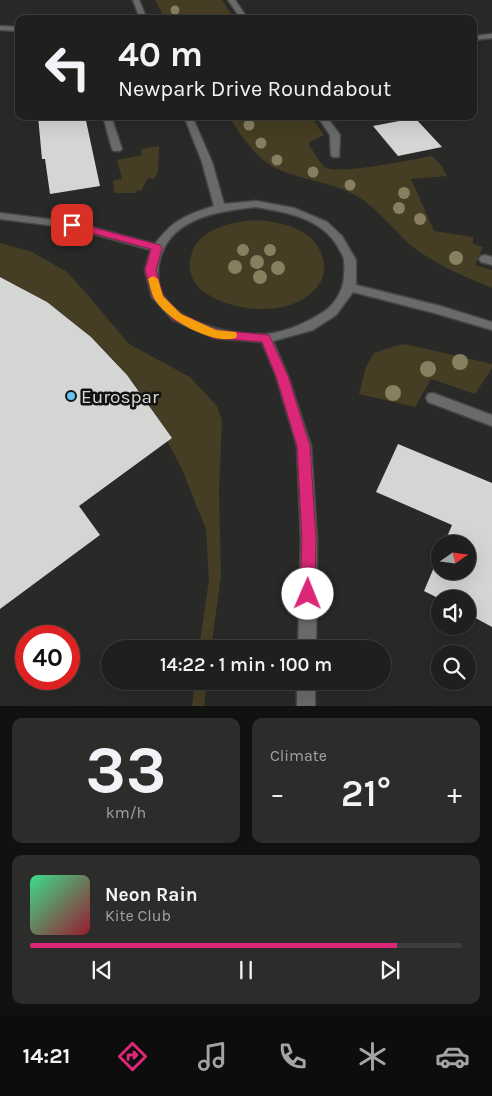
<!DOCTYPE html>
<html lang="en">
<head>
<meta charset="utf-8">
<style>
	body { margin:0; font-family:Karla,sans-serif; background:#2c2d2b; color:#f1f3f6; height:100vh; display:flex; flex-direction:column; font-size:19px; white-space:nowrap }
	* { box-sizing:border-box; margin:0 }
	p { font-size:16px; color:#a1a3a4 }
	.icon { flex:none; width:28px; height:28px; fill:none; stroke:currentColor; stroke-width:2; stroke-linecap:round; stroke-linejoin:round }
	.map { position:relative; height:706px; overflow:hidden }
	.details { display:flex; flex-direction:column; gap:12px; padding:12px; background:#111210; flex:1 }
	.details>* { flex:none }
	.hud { position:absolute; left:15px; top:15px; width:462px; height:105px; border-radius:10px; box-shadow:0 5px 20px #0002,0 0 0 1px #3c3e3c; background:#1f201e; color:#f1f3f6; overflow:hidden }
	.needle { width:32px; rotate:76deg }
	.tools { position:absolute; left:431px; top:535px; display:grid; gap:10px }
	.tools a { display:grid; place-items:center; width:45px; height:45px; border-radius:50%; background:#1f201e; box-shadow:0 5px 20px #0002,0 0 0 1px #3c3e3c; font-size:25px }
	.speed { position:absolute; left:15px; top:625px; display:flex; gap:10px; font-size:25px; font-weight:700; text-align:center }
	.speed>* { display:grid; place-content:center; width:65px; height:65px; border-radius:50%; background:#1f201e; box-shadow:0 5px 20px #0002,0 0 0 1px #3c3e3c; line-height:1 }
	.speed .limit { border:8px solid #d22; background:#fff; color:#111 }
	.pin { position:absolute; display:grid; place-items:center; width:42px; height:42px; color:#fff; margin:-21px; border-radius:10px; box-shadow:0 2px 8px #0006 }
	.me { position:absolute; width:55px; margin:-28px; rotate:1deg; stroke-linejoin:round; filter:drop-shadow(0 0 4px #0008) }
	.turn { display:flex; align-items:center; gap:18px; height:105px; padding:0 20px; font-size:22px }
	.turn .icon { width:65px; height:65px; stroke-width:2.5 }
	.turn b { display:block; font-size:35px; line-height:42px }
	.big { font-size:38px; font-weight:600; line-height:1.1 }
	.details .tile { flex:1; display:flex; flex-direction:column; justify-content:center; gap:8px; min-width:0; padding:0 18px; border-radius:10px; background:#2c2d2b }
	.details .dial { align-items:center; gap:0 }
	.dial b { font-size:65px; line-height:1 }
	.song { display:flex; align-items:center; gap:15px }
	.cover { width:60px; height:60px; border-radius:8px; background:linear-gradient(135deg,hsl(150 70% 55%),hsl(350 70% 35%)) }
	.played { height:5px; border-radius:2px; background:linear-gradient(90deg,#db2777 85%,#3c3e3c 85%) }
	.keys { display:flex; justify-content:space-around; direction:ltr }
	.heat { display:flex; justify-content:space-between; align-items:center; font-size:28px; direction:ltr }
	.details .tiles { flex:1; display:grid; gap:12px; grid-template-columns:1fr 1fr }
	.tile:last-child { grid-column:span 2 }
	.trip { position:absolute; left:101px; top:640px; width:290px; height:50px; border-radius:25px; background:#1f201e; box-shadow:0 5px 20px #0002,0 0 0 1px #3c3e3c; font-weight:600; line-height:50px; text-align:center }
	.tabs { display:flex; height:80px; justify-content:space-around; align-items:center; background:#0c0d0c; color:#a1a3a4 }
	.tabs .icon { width:35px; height:35px }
	.tabs .selected { color:#db2777 }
	.tabs b { font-size:22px; color:#f1f3f6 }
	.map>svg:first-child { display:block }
</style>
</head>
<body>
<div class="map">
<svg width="492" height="706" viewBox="0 0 492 706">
	<rect width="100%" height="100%" fill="#292a28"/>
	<path fill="#453e24" d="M155 0H222L235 19H165Z
		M228 116H311L324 135 310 142 309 145C314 152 319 162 325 167 336 176 415 159 432 156L441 165 447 176 411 179 434 231 473 237V244L483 247 475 265 492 270V288C463 276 432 263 408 243 391 227 377 208 357 196 332 182 303 180 277 169 256 159 241 135 228 116Z
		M159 146 158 172 154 179 148 178 141 191 137 190 135 193H114L113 181 122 179 117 160 142 155 141 149Z
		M256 220C282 222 316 229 323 259 325 266 324 275 321 281 300 318 238 314 207 294 194 286 186 271 191 256 198 228 232 222 256 220Z
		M0 243 32 252 67 272 85 292 129 344 190 377 217 406 222 420 219 490 221 575 211 649H199L209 580 206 529 181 467 167 441 172 438C157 417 143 395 127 375 92 333 49 300 0 277Z
		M405 344 492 364V368L475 394 431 379 415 407 359 394 366 367 374 353 395 346Z
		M195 681H207L204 706H192Z"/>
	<path fill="#d3d6d3" d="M38 116H85L100 186 50 194 45 159H42Z
		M415 118 442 147 398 156 373 126Z
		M0 277 47 302 91 337 127 375 172 438 79 506 100 535 0 609Z
		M398 444 492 483V627L468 614V599H440L424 591 440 553V571H468V544H444L452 525 376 492Z"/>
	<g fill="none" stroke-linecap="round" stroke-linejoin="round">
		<defs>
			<path id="minor" d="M228 0H235L248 19H241Z
				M144 16 147 19H130Z
				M0 26 19 27V31L0 30Z
				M492 34V38L474 40V36Z
				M103 116H111L122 149 120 151H114L112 149Z
				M317 116H326L340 135 339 157H333L331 155 330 135Z
				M485 255 492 257V265L481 262 479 259 481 256Z
				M433 393 492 415V426L428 402 426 398 428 394Z"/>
			<path id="tertiary" d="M133 0H139L147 19H140Z
				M184 116H192L212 162 224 204 256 201 294 208 327 222 342 236 356 260V285L440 306 492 322V330L438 314 353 292 336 315 313 330 273 341 288 376 311 446 317 539 316 649H298L301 539 297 446 276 376 262 342 214 338 173 320 152 297 145 270 151 250 72 228 0 219V213L72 222 155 244C173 220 186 215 214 206L202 162ZM256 207C286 212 322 218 338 247 340 251 344 256 344 261 345 265 344 271 344 276 344 288 336 303 325 311 308 322 287 332 266 334 235 336 180 325 163 295 157 285 157 270 160 259 171 217 220 211 256 207Z
				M297 681H315V706H297Z"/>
		</defs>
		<use href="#minor" stroke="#454645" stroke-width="3"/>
		<use href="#tertiary" stroke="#454645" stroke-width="3"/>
		<use href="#minor" fill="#696b68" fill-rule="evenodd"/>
		<use href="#tertiary" fill="#696b68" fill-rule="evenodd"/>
	</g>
	<g fill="#887f60">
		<circle cx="175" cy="10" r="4.5"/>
		<circle cx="249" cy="125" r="5.5"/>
		<circle cx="261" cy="143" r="5.5"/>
		<circle cx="277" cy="160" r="5.5"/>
		<circle cx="313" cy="172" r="5.5"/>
		<circle cx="350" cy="185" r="5.5"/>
		<circle cx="404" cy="193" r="6"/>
		<circle cx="399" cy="208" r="6"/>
		<circle cx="420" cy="219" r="6"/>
		<circle cx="243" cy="250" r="6"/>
		<circle cx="270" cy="250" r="6"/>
		<circle cx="456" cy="258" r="7"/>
		<circle cx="257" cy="262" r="7"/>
		<circle cx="235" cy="267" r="7"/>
		<circle cx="278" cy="268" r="7"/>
		<circle cx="260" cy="277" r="7"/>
		<circle cx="460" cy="362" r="8"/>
		<circle cx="428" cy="369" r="8"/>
		<circle cx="393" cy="393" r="8"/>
	</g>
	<path fill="#db2777" stroke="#8e194d" d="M72 222 160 245 162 248 156 270 163 296 181 314 216 330 269 335 288 376 310 446 316 539 315 594 313 599 308 601 302 599 300 594 302 539 297 446 276 376 262 342 214 338 174 320 153 297 145 270 151 249 69 227 67 225Z"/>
	<path fill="#f59e0b" d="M153 276 158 279 163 296 181 314 216 330 236 332 237 335 236 338C212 345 165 319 154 298 151 293 150 285 148 279Z"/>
	<circle fill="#65c5ee" stroke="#121311" stroke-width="2" cx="71" cy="396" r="5"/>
	<g text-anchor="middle" stroke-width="5" stroke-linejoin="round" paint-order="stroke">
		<g font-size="19" fill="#d8d9d8" stroke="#121311" text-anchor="start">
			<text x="81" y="403">Eurospar</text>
		</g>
	</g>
</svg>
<div class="tools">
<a><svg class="needle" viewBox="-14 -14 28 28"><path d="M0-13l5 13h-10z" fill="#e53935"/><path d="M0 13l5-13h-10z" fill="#a1a3a4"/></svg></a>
<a><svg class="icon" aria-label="sound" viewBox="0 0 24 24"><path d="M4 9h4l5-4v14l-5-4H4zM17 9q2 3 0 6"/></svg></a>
<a><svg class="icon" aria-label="search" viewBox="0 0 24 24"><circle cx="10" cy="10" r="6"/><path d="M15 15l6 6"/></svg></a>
</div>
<div class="speed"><div class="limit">40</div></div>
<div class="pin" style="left:72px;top:225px;background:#d93025"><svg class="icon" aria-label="arrive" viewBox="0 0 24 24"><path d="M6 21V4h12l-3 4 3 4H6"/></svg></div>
<svg class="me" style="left:308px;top:594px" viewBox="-20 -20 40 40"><circle r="19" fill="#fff"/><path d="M0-13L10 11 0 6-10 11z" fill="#db2777"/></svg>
<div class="trip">14:22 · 1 min · 100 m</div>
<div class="hud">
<div class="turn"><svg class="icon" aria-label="left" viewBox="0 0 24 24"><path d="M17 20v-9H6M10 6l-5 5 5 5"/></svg><div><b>40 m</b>Newpark Drive Roundabout</div></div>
</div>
</div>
<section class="details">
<div class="tiles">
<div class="tile dial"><b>33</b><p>km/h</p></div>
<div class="tile"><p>Climate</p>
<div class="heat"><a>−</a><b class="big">21°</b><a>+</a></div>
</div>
<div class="tile">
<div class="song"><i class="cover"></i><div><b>Neon Rain</b><p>Kite Club</p></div></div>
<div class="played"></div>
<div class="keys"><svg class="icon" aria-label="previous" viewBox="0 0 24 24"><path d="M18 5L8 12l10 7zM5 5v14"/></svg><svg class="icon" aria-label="pause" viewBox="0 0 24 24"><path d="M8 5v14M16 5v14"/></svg><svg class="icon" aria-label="next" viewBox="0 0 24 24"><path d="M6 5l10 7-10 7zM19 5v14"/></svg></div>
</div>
</div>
</section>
<nav class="tabs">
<b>14:21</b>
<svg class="icon selected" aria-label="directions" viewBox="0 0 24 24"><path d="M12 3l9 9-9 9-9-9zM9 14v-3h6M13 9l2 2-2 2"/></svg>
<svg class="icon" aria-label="music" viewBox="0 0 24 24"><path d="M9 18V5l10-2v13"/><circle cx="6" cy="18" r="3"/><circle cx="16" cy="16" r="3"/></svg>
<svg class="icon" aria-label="phone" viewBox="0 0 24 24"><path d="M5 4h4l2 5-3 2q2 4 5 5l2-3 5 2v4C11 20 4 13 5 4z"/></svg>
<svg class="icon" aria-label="climate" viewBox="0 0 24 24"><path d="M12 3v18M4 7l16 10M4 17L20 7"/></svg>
<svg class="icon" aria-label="car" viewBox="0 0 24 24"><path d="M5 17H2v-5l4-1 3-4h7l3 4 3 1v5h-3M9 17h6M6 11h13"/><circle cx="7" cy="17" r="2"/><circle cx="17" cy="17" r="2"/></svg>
</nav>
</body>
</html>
